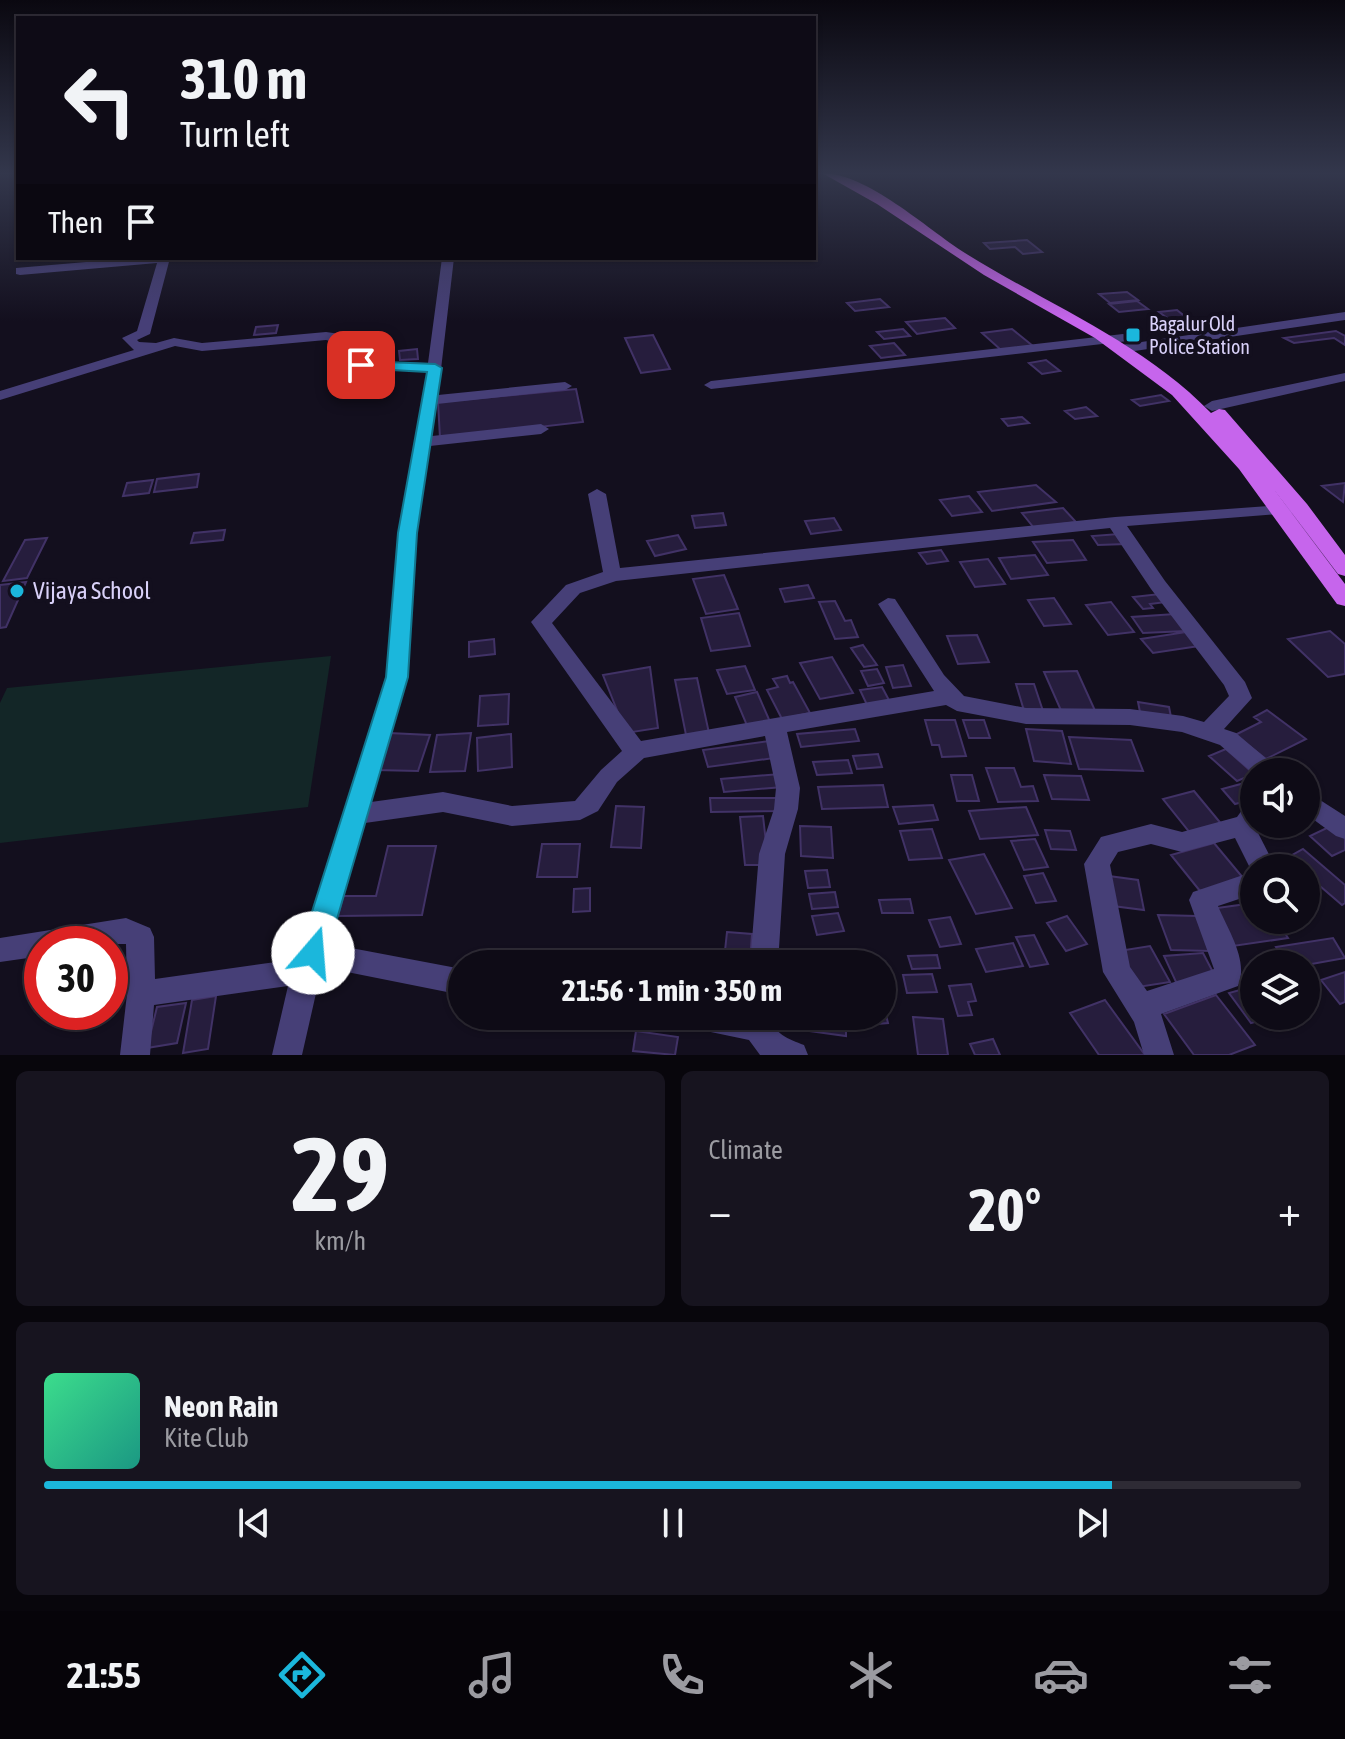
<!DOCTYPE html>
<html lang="en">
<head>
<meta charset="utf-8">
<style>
	body { margin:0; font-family:"Asap Condensed",sans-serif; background:#17141f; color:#f1f3f6; height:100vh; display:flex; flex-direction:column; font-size:30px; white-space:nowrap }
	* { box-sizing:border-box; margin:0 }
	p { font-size:26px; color:#9b9ba1 }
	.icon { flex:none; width:44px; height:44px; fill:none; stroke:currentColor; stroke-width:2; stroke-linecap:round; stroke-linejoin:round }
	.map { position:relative; height:1055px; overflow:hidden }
	.side { display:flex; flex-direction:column; gap:16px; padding:16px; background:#08060c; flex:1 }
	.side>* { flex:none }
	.banner { position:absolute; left:16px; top:16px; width:800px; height:244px; border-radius:0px; box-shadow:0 2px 6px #0004,0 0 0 2px #2e2b35; background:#0e0b16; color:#f1f3f6; overflow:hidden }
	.controls { position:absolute; left:1240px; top:758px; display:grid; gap:16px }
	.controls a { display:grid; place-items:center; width:80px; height:80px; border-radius:50%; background:#0e0b16; box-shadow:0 2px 6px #0004,0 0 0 2px #2e2b35; font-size:40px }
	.speed { position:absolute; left:24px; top:926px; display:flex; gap:16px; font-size:40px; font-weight:700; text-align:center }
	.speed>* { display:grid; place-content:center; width:104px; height:104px; border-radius:50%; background:#0e0b16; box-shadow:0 2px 6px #0004,0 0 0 2px #2e2b35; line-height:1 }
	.speed .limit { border:12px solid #d22; background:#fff; color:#111 }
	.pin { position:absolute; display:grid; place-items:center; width:68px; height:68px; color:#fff; margin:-34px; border-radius:16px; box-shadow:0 4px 12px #0006 }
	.me { position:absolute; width:88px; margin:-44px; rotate:18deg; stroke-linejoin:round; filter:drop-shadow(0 0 6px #0008) }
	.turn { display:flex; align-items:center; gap:28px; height:168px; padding:0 32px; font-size:36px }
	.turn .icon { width:104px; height:104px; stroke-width:2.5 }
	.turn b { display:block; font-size:56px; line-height:68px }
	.then { display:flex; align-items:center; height:76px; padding:0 32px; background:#0003; gap:16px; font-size:30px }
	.big { font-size:60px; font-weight:700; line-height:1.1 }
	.side .card { flex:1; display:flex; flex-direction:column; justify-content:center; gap:12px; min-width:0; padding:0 28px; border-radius:12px; background:#17141f }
	.side .dial { align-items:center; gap:0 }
	.dial b { font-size:104px; line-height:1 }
	.song { display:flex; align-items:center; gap:24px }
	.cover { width:96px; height:96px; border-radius:12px; background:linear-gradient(135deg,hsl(150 70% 55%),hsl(170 70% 35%)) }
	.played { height:8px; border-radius:4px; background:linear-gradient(90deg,#1bb7dc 85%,#2e2b35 85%) }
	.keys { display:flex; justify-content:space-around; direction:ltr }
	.heat { display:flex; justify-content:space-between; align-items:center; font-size:44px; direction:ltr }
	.side .tiles { flex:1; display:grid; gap:16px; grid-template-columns:1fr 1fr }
	.card:last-child { grid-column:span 2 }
	.trip { position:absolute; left:448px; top:950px; width:448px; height:80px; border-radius:40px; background:#0e0b16; box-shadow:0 2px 6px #0004,0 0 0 2px #2e2b35; font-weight:700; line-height:80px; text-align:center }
	.tab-bar { display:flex; height:128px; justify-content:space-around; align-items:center; background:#060409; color:#9b9ba1 }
	.tab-bar .icon { width:56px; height:56px }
	.tab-bar .on { color:#1bb7dc }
	.tab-bar b { font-size:36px; color:#f1f3f6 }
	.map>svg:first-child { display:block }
</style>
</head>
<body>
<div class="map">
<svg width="1345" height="1055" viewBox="0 0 1345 1055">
	<rect width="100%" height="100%" fill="#130f1e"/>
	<path fill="#132627" d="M331 656 308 807 0 843V703L7 688Z"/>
	<path fill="#261d3d" stroke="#413266" stroke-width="2" d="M1027 240 1042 252 1023 254 1015 247 990 249 984 243Z
		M1127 292 1138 300 1110 303 1099 294Z
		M880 299 889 307 855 311 847 303Z
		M1137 301 1148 309 1119 312 1109 304Z
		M1177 310 1188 319 1170 320 1159 312Z
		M945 318 955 328 917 334 906 322Z
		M278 325 276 333 254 335 256 327Z
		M903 329 910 336 884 339 877 332Z
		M1012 329 1033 346 1001 350 982 333Z
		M1336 331 1345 336V345L1334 338 1294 343 1284 338Z
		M653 335 670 369 641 373 625 338Z
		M894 343 905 355 881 358 870 346Z
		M417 349 418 359 400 360 399 351Z
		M391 351 389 362 371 363 374 352Z
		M1046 360 1060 371 1042 374 1029 363Z
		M576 389 583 422 440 438 438 402Z
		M1161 395 1169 401 1140 406 1132 400Z
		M1086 407 1097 416 1075 419 1065 411Z
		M1022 417 1029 423 1008 426 1002 419Z
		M199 474 197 487 154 492 157 479Z
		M153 480 149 493 123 496 127 483Z
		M1345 483 1343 502 1322 486Z
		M1036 485 1056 502 992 511 978 492Z
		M969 496 982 512 952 516 940 500Z
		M1063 508 1076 522 1034 528 1022 513Z
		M723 513 726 525 695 528 692 516Z
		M834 518 841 530 811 534 805 521Z
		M225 530 223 540 191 543 194 533Z
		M1119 534 1126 544 1098 545 1092 536Z
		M678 535 686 549 655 556 647 541Z
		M47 538 27 578 3 581 25 540Z
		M1073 540 1086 560 1047 563 1033 542Z
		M941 550 948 561 927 564 919 553Z
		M1035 555 1048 575 1011 579 999 558Z
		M988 559 1005 584 975 587 960 562Z
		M724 575 738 609 706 614 693 579Z
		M26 582 6 627 0 628V585Z
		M808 585 814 598 785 602 780 589Z
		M1160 594 1166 602 1150 604 1153 608 1143 609 1133 597Z
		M1054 598 1071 624 1044 626 1028 600Z
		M835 601 845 621 851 620 858 637 835 639 819 602Z
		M1111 602 1134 632 1108 635 1086 605Z
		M739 613 750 646 711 651 701 618Z
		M1175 614 1186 631 1143 633 1132 617Z
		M1330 631 1345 644V674L1328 677 1288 639Z
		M1186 632 1199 646 1153 653 1141 639Z
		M977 635 989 662 958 664 947 636Z
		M494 639 495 654 469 657V642Z
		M863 645 877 665 864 667 851 648Z
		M832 657 853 693 820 699 800 663Z
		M903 665 911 686 893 688 886 667Z
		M745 666 755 690 727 694 717 670Z
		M650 667 658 728 626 733 603 675Z
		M877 669 884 683 868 686 861 671Z
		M1077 671 1097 715H1063L1044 672Z
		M787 676 790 683 793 682 810 713 782 719 767 690 778 687 773 679Z
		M697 678 709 733 686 735 675 680Z
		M1016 684H1034L1044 714H1025Z
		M882 687 891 704 868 707 860 690Z
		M757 692 771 724 748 728 735 697Z
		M509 694 508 724 478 726 480 696Z
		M1138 702 1169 707 1172 722 1141 717Z
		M1267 710 1306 739 1266 759 1235 735 1261 722 1254 717Z
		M925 720H955L966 756 942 757 939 745H932Z
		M963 720H984L990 738H969Z
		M855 729 859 741 801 747 797 734Z
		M1026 729 1062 731 1071 764 1034 761Z
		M389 733 430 735 418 771 376 770Z
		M471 733 465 771 430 772 437 735Z
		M511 734 512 767 478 771 477 738Z
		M1069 737 1131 740 1143 771 1079 769Z
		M769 741 774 758 708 767 703 750Z
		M1226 749 1254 774 1237 781 1209 756Z
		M878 754 882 767 857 769 853 756Z
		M848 760 852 773 817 775 813 762Z
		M986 768H1014L1021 787 1033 786 1038 801 998 802Z
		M780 774 783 787 724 792 721 779Z
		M951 775H972L979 801H957Z
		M1044 775 1081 776 1089 800 1052 799Z
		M1241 784 1254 799 1235 804 1222 789Z
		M883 785 888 807 822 809 818 787Z
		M1194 791 1223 826 1191 834 1163 799Z
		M710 798H781L782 811 711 812Z
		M933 805 938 820 899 824 893 807Z
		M616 806 644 807 641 848 611 847Z
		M1026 807 1038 835 980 839 969 811Z
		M763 816 768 860 761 865H745L740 817Z
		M800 826 831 827 833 858 801 856Z
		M1331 826 1345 838V850L1332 856 1310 836Z
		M932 829 942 858 909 860 900 831Z
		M1045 830 1070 831 1076 850 1051 849Z
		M1035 839 1048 867 1024 870 1011 841Z
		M1214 843 1244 879 1200 891 1171 855Z
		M542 844H580L577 877H537Z
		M388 846H436L422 915 338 916 343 896H376Z
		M1303 849 1345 885V903L1342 905 1306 874V868H1299L1287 858Z
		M984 854 1012 908 976 914 949 860Z
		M827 870 830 887 808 888 805 871Z
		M1043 873 1056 901 1036 903 1024 876Z
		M1109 876 1138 880 1144 910 1113 906Z
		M590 888V911L573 912 574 889Z
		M835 892 838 907 812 909 809 894Z
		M910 899 913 913H882L879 900Z
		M1254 903V920H1276L1288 938 1233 946 1210 909Z
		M838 913 844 931 817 935 812 916Z
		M1158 915 1197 916 1211 951 1171 950Z
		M1067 916 1087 944 1066 951 1047 923Z
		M950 917 961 944 940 947 929 920Z
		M727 932 752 934 750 963 724 960Z
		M1034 935 1048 964 1030 967 1016 937Z
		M1333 938 1345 958 1306 965 1287 964 1276 947Z
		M1013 943 1023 966 986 972 976 949Z
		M1150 946 1170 982 1138 987 1119 951Z
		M1203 953 1216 978 1176 982 1164 956Z
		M516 954 569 955 568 964H514Z
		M653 955 691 958V964H652Z
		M937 955 940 968 912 969 908 956Z
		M1345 972V1002L1340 1004 1321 980Z
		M932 974 937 992 907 993 903 975Z
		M971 984 976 1001 968 1002 972 1015 958 1016 949 986Z
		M1254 986V1016H1276L1251 1023 1229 993Z
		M1216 995 1255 1045 1229 1055H1194L1164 1014Z
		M216 996 208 1049 183 1053 192 1000Z
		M882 999 888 1023 864 1025 862 1016H882Z
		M1105 1000 1145 1055H1099L1070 1013Z
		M186 1003 177 1043 147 1048 157 1007Z
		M795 1016H846V1036L794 1029Z
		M913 1017 943 1019 948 1055H918Z
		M636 1031 678 1037 675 1055 633 1051Z
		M993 1039 1000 1055H975L970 1044Z"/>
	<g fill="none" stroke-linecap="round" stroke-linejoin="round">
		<path fill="#463f77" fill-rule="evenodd" d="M133 258H170L150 334 137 340 139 342 156 343 174 338 202 343 326 332 347 335 355 340 365 361 428 363 442 258H454L438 395 565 382 572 386 565 390 437 404 432 436 541 424 549 429 541 434 430 446 417 533 408 677 371 802 443 792 512 806 575 801 601 770 622 751 531 622 566 585 603 572 588 494 597 489 606 494 620 568 1115 517 1298 504 1301 508 1292 513 1127 526 1165 581 1245 682 1252 698 1224 729 1236 733 1275 766 1279 772H1254V774L1220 745 1182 732 1130 725 1026 724 957 711 946 705 787 732 800 788 798 809 785 854 778 964H750L759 854 774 809 776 788 765 736 644 758 617 782 598 811 580 820 512 826 443 812 365 823 330 944 462 969V995L322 967 302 1055H272L288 986 154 1005 150 1055H120L127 994 126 944H42V956L0 962V938L126 918 150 928 154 937 155 979 297 959 386 677 399 533 427 372 356 368 348 359 344 345 326 340 202 351 175 346 0 400V391L134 350 122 338 137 331 157 263 20 275 16 274V268ZM1110 528 1151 589 1224 685 1229 696 1204 722 1183 716 1130 709 1026 708 964 696 944 675 895 599 888 598 878 604 934 691 641 741 552 623 580 593 616 581Z
			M1345 312V320L1121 353 1114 349 1121 345Z
			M1123 334 1128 335V341L711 389 704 385 711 381Z
			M1345 373V381L1212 411 1204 406 1212 401Z
			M1306 791 1345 816V839L1336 836 1306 814Z
			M1254 803V824H1260L1256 829 1276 868H1254V894L1218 906C1228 930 1249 961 1238 986L1161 1014 1174 1055H1144L1134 1022 1103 972 1084 864 1101 837 1151 824 1182 832 1237 817 1245 806ZM1235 838 1252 872 1193 892 1189 900 1214 969 1147 991 1130 967 1110 865 1118 852 1151 844 1182 852Z
			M677 1016H772C772 1034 789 1039 804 1045L808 1055H760L749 1040 682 1026Z"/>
		<path fill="#c665ec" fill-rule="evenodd" d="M822 173C867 173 926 228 965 253 1048 305 1141 341 1211 413L1219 409 1225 410 1307 504 1345 555V576L1338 574 1273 488 1345 584V606L1337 604 1239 469 1172 395 1095 338 984 275 877 204Z"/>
	</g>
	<linearGradient id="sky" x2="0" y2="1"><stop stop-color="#0a0810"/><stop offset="0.54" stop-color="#33374c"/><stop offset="1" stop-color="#33374c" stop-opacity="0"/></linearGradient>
	<rect width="1345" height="321" fill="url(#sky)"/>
	<path fill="#1bb7dc" stroke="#12778f" stroke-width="2" d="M361 361 435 364 442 368 417 533 408 677 327 953 323 962 313 966 303 962 299 953 386 677 398 533 427 372 356 368V362Z"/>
	<g fill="#1bb7dc" stroke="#130f1e" stroke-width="3">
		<rect x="1125" y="327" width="16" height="16" rx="4"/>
		<circle cx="17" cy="591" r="8"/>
	</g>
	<g text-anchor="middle" stroke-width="8" stroke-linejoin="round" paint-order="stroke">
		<g font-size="20" fill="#d9d1f9" stroke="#130f1e" text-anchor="start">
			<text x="1149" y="331">Bagalur Old<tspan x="1149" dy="23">Police Station</tspan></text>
		</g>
		<g font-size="24" fill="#d9d1f9" stroke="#130f1e" text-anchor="start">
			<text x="33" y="599">Vijaya School</text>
		</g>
	</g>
</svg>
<div class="controls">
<a><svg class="icon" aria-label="sound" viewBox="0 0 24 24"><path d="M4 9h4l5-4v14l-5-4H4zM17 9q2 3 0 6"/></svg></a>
<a><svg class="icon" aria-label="search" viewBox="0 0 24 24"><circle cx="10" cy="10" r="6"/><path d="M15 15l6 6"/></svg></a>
<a><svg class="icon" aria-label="layers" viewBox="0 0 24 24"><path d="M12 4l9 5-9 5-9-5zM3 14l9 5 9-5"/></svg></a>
</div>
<div class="speed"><div class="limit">30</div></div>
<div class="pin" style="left:361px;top:365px;background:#d93025"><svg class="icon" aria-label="arrive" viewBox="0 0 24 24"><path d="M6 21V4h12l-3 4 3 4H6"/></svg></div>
<svg class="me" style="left:313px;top:953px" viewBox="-20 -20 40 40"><circle r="19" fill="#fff"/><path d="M0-13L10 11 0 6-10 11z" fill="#1bb7dc"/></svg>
<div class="trip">21:56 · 1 min · 350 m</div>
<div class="banner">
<div class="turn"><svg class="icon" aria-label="left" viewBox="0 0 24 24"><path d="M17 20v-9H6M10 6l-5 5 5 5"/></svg><div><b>310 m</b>Turn left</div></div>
<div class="then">Then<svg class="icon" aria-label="arrive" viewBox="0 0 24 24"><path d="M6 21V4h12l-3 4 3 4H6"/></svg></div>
</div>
</div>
<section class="side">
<div class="tiles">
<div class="card dial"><b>29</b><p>km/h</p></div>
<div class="card"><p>Climate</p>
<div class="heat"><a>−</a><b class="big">20°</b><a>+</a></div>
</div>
<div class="card">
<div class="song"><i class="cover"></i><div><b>Neon Rain</b><p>Kite Club</p></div></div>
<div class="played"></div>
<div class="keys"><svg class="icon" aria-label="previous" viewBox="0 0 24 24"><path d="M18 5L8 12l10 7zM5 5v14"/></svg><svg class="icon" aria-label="pause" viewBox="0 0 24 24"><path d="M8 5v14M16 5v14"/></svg><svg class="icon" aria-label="next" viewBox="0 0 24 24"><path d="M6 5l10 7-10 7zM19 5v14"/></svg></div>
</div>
</div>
</section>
<nav class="tab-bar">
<b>21:55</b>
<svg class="icon on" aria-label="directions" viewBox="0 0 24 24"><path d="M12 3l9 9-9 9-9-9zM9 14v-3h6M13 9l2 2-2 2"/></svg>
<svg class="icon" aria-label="music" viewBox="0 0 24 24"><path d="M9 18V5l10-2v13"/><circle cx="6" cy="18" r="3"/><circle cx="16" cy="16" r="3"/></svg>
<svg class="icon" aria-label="phone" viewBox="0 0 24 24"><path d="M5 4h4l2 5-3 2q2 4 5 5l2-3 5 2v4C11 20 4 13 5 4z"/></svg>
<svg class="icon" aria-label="climate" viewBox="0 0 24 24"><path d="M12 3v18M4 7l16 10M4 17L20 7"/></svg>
<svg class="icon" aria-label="car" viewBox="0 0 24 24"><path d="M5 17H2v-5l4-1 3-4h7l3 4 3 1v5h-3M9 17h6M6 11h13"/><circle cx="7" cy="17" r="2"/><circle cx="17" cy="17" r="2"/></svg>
<svg class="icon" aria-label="filters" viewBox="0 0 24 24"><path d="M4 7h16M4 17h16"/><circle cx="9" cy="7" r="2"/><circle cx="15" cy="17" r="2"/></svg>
</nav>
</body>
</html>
